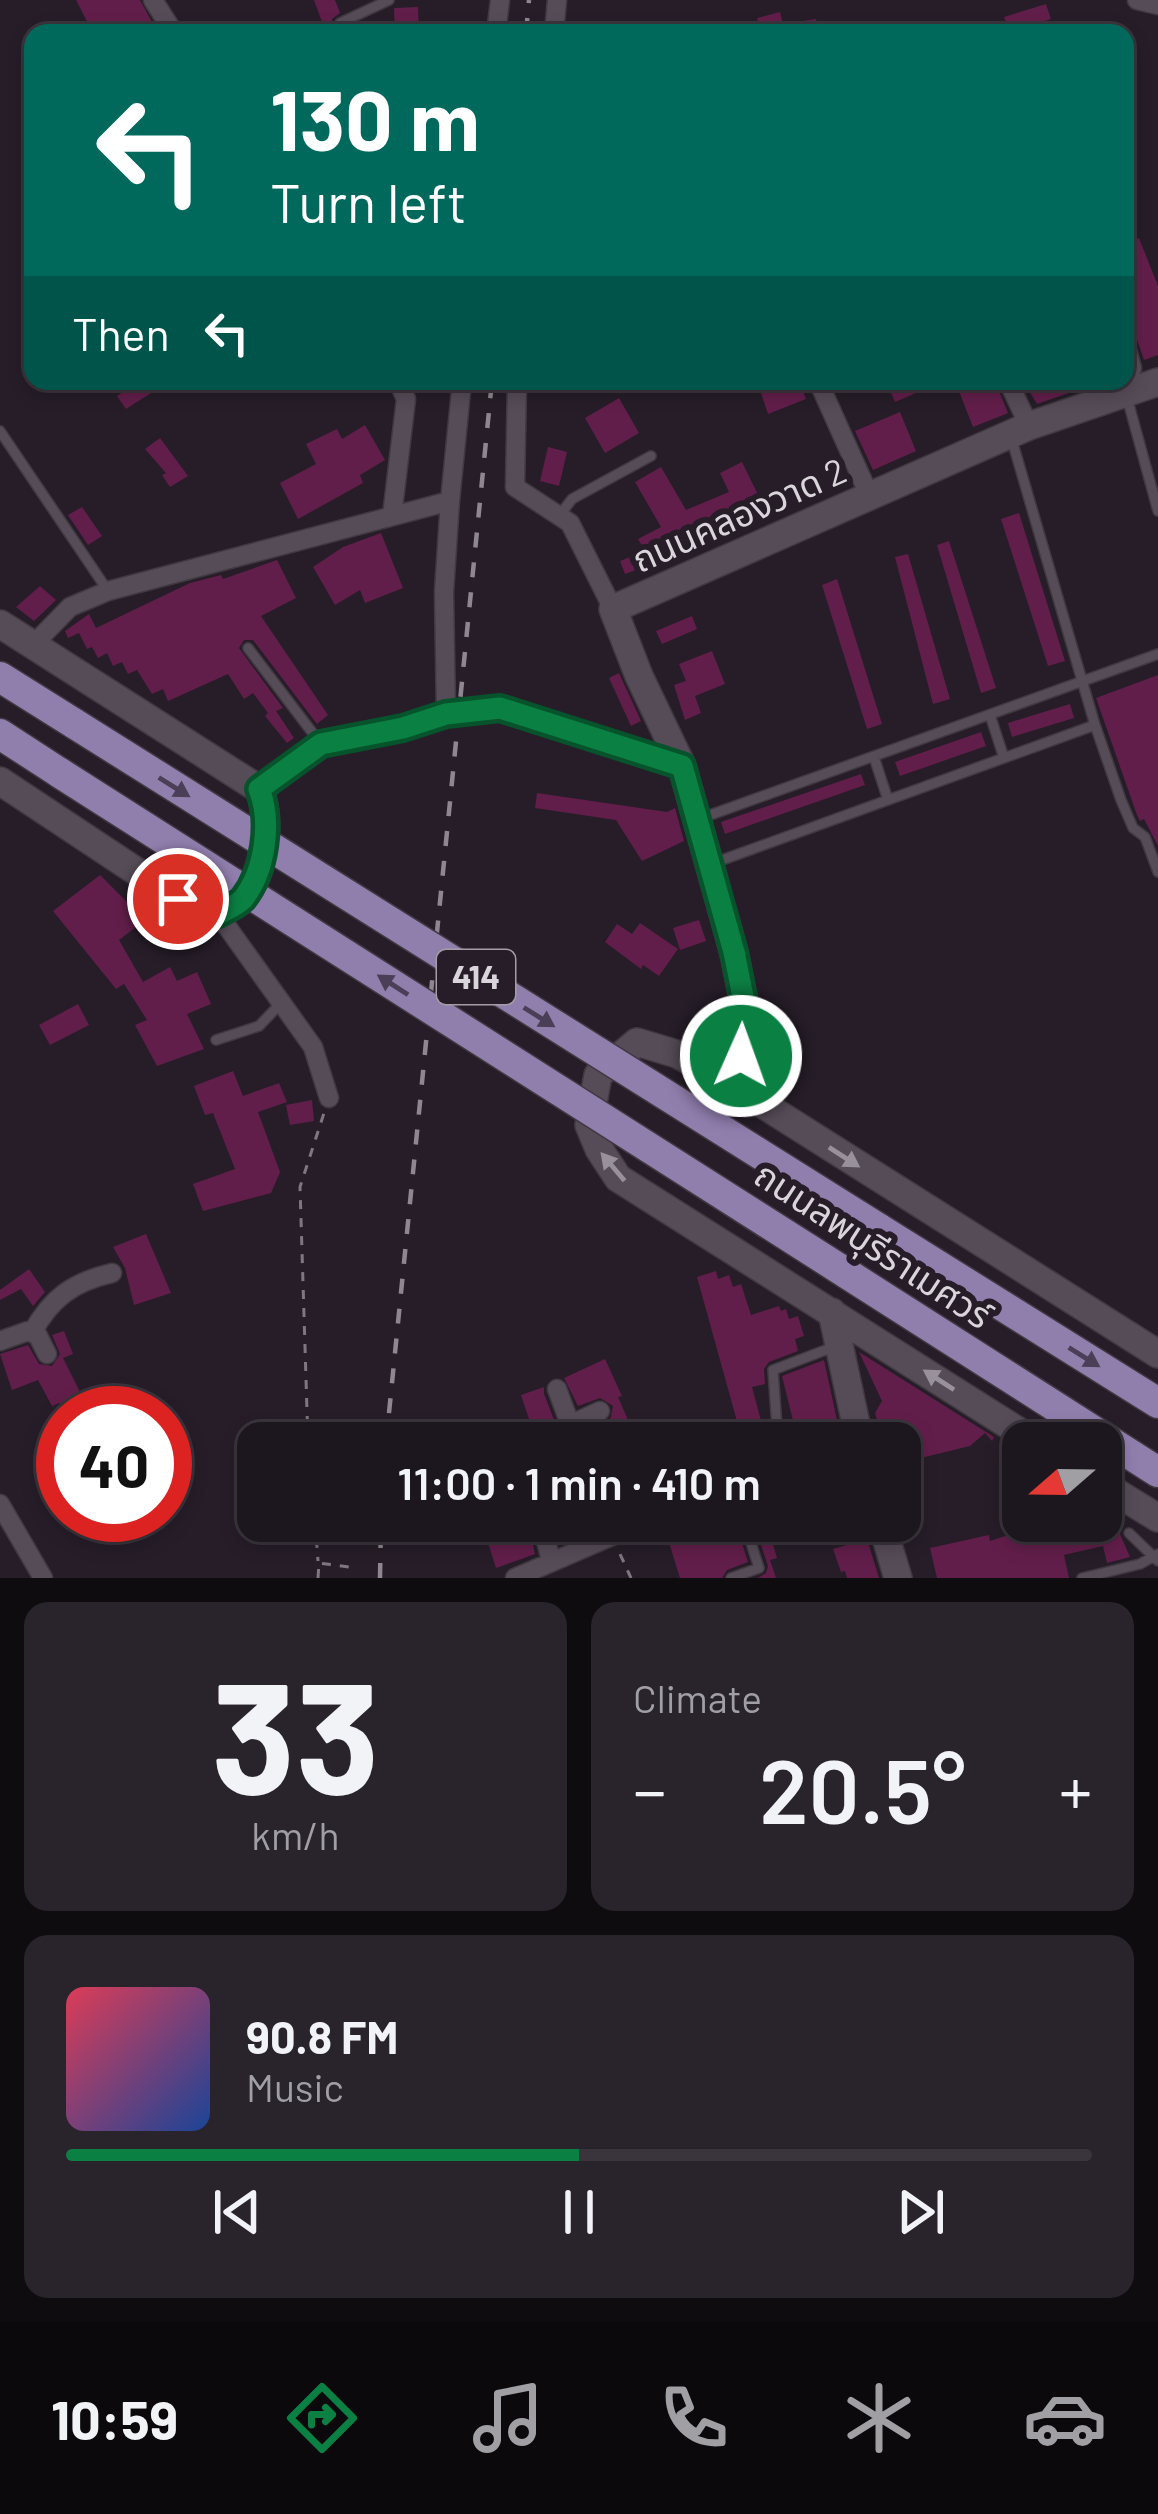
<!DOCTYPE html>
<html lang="en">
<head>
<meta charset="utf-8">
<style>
	body { margin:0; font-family:Barlow,"Noto Sans Thai",sans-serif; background:#29232b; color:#f1f3f6; height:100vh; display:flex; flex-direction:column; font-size:45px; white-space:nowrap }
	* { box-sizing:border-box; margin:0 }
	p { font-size:39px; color:#a09fa4 }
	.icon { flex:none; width:66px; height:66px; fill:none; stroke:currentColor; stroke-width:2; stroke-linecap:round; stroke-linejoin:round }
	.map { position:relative; height:1578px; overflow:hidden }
	.details { display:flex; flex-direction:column; gap:24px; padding:24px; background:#0f0c10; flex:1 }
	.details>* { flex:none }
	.top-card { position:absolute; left:24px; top:24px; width:1110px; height:366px; border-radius:24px; box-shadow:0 6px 18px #0003,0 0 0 3px #3a353c; background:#00695c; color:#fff; overflow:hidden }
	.needle { width:78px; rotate:250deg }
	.buttons { position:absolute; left:1002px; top:1422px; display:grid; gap:24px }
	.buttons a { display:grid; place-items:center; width:120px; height:120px; border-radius:24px; background:#1c161e; box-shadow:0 6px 18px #0003,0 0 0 3px #3a353c; font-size:60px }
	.speed { position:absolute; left:36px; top:1386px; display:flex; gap:24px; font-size:60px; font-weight:700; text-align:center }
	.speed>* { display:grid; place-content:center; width:156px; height:156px; border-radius:50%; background:#1c161e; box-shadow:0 6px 18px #0003,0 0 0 3px #3a353c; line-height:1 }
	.speed .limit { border:18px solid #d22; background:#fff; color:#111 }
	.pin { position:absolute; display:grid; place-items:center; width:102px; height:102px; color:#fff; margin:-51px; border:6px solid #fff; border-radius:50%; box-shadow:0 3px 12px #0007 }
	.me { position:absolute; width:132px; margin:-66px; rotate:2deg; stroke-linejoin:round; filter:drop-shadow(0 0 9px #0008) }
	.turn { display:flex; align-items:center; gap:42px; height:252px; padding:0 48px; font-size:54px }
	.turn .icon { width:156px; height:156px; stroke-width:2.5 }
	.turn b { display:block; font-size:84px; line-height:102px }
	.then { display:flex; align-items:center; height:114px; padding:0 48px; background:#0003; gap:24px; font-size:45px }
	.big { font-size:90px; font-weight:600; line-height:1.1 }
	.details .widget { flex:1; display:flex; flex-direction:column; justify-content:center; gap:18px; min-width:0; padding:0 42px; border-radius:24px; background:#29232b }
	.details .dial { align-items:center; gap:0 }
	.dial b { font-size:156px; line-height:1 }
	.song { display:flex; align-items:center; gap:36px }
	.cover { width:144px; height:144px; border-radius:18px; background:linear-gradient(135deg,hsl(350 70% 55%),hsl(220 70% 35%)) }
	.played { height:12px; border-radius:6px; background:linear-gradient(90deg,#0b8043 50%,#3a353c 50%) }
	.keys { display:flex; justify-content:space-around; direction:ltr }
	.heat { display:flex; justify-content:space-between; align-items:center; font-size:66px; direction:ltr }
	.details .tiles { flex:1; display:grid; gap:24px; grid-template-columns:1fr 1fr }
	.widget:last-child { grid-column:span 2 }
	.trip { position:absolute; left:237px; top:1422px; width:684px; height:120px; border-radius:24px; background:#1c161e; box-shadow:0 6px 18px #0003,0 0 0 3px #3a353c; font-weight:600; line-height:120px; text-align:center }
	.tab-bar { display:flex; height:192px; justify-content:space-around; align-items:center; background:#0b090c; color:#a09fa4 }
	.tab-bar .icon { width:84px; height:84px }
	.tab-bar .on { color:#0b8043 }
	.tab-bar b { font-size:54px; color:#f1f3f6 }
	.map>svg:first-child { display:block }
</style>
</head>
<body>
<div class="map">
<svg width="1158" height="1578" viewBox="0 0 1158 1578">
	<rect width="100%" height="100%" fill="#261d28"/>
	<path fill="#621e4a" d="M76 0H140L158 33H93Z
		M314 0H335L340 13 332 19V26L347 33H326Z
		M1046 4 1051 19 1039 23 1042 33H1010L1004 17Z
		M418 7 419 33H395L394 8Z
		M780 12 783 24 816 19 819 33H761L757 18Z
		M1139 238 1158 286V355L1144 360 1135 334 1125 330V244Z
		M140 381H170L126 409 117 396Z
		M757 381H799L806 399 768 414Z
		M886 381H944L895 402Z
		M955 381H995L1008 413 973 427Z
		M1023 381H1093L1094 384 1037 404Z
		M619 398 639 433 605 453 585 418Z
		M900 412 916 451 873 470 855 431Z
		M365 425 385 460 360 475 363 483 298 519 280 483 316 464 306 444 337 429 342 439Z
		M160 438 188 476 170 487 162 475 166 473 145 449Z
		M548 447 567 452 559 486 540 481Z
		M742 462 767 513 737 527 740 532 721 542 714 529 652 564 625 574 620 561 645 551 638 539 661 527 635 482 661 467 686 510 729 492 720 473Z
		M82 507 102 536 88 545 68 515Z
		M1019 513 1065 661 1048 666 1001 519Z
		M381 533 403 588 365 603 360 590 335 605 313 567 343 547Z
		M949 541 996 688 981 693 937 545Z
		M908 554 950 699 933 704 895 557Z
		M277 560 296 598 261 616 328 715 317 724 253 640H244L239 648 283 708 276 711 294 738 287 743 265 716 268 713 253 693 244 699 228 674 168 701 163 689 152 694 137 670 128 674 122 662 113 666 107 653 98 658 92 647 87 649 79 633 68 638 65 631 89 614 96 628 190 583 221 575 223 579Z
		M837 579 882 724 867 729 822 585Z
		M40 586 56 600 34 621 16 607Z
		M692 616 697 629 662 644 656 631Z
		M712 651 725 684 695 696 701 713 685 720 674 685 686 681 679 664Z
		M619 673 641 721 631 726 609 678Z
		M1158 675V846L1144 819 1140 821 1137 815 1096 698Z
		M1070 704 1074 718 1012 737 1008 723Z
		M981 732 986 746 900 776 895 762Z
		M861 774 865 785 725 834 721 822Z
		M537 793 667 812 675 808 684 841 642 861 616 820 535 808Z
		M100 875 145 920 119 940 143 982 170 967 177 981 197 972 211 1004 187 1014 204 1049 157 1066 135 1025 147 1020 124 984 116 989 53 911Z
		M699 920 706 941 680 950 673 928Z
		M640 923 678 949 659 976 643 965 641 969 605 942 617 924 632 934Z
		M78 1004 89 1025 50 1045 39 1025Z
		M233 1071 243 1096 279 1083 287 1102 258 1112 280 1172 271 1193 203 1211 193 1184 235 1169 213 1113 205 1115 194 1086Z
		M312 1100 314 1121 290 1125 286 1105Z
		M146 1234 171 1293 134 1305 125 1268 113 1247Z
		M29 1269 45 1292 33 1306 21 1289 0 1300V1290Z
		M716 1271 718 1279 729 1275 733 1287 741 1284 751 1315 779 1306 781 1311 786 1309 789 1319 798 1316 804 1336 795 1339 798 1351 769 1362 764 1369 765 1384 752 1387 767 1443H743L697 1277Z
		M64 1331 73 1354 63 1358 84 1400 63 1411 59 1403 52 1406 38 1380 12 1390 0 1354 28 1345 39 1364 52 1366 60 1354 52 1335Z
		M859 1352 994 1437 992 1441 985 1433 970 1446 900 1463V1443H886L882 1436 875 1413 882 1401Z
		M605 1359 622 1396 618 1397 638 1443H590L587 1432 610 1420 613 1406 600 1398 578 1406 564 1378Z
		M824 1360 842 1443H774V1439L796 1433 782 1376Z
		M544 1387V1394L563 1443H529L526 1433 533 1431 521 1395Z
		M1122 1517 1120 1534 1130 1557 1107 1563 1103 1546 1064 1555 1069 1578H937L930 1548 989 1535 990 1541 1050 1521Z
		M501 1521H528L535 1554 496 1568 483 1527Z
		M555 1521H613L562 1542Z
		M705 1521H735L748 1562 727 1570 722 1578H680L666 1533Z
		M753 1521H766L777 1558 770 1560 776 1578H758L766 1573 768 1566Z
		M867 1539 879 1578H847L845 1571 841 1572 833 1549Z"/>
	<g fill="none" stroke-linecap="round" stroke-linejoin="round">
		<defs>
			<path id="lane" d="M340 23 389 0
				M1126 394 1158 511
				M0 431 108 591
				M559 516 572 499 651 456
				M248 648 321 744
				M990 715 1004 758
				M1095 725 1121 800 1133 828 1145 837 1158 872
				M874 757 888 800
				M699 819 1158 654
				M711 864 1095 725 1011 437
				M216 1040 259 1026 282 1002
				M777 1428 773 1370 836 1346
				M1129 1533 1158 1561
				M731 1578 759 1568 744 1521
				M1082 1578 1140 1564 1158 1554"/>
			<path id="street" d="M153 0 174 33
				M1137 0 1158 5
				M496 33 500 0
				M554 33 557 0
				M735 33H746
				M1125 343 1132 368 1125 392
				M517 381 515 487 570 523 613 609
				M818 381 870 497
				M1008 381 1029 426
				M450 501 462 381
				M392 516 406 399 398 381
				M33 645 70 607 108 591 450 501 444 592 446 714
				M259 789 321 744 403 728 446 714 500 708 682 766
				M218 914 313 1047 329 1098
				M32 1333C51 1298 73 1282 112 1273
				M0 1341 28 1331 37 1334 47 1354
				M557 1389 577 1443
				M570 1425 600 1411
				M0 1504 43 1578
				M541 1521 551 1561
				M515 1578 612 1536 657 1521"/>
			<path id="secondary" d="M0 624 259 789C272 821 265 871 243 899 237 905 226 910 218 914L178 899 0 781
				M723 1079 741 1056 749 1027 734 953 682 766 639 676 613 609 1029 426 1158 382
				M832 1312 860 1443
				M1037 1443 618 1178 599 1149 589 1125 598 1075 637 1042 677 1054 723 1079 1158 1354
				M1101 1483 1158 1518
				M881 1521 898 1578"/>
			<path id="primary" d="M0 677 75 724
				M0 734 60 773
				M878 1228 1158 1403
				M846 1273 1158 1472"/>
		</defs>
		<use href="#lane" stroke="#403941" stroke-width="12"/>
		<use href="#street" stroke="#403941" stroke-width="21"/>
		<use href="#secondary" stroke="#403941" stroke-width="30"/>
		<use href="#primary" stroke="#403941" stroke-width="33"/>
		<path stroke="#7f7780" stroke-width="3" stroke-dasharray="9 9" stroke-linecap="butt" d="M308 1443 300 1187 324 1113
			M315 1521 318 1561
			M620 1554 631 1578
			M318 1578 319 1563 349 1567"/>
		<use href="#lane" stroke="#564c58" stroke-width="9"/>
		<use href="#street" stroke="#564c58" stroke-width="18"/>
		<use href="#secondary" stroke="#564c58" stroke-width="27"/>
		<use href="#primary" stroke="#907ead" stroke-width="30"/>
		<path stroke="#8e8790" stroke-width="4.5" stroke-dasharray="15 15" stroke-linecap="butt" d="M526 33 529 0
			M386 1443 492 381
			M380 1578 381 1521"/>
		<defs>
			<path id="primary-bridge" d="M75 724 878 1228
				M60 773 846 1273"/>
		</defs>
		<use href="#primary-bridge" stroke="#403941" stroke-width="33" stroke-linecap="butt"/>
		<use href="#primary-bridge" stroke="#907ead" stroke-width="30"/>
	</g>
	<defs><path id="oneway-solid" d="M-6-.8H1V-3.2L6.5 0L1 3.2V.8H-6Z" transform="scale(3)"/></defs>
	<g fill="#4b3f57">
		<use href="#oneway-solid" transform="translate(174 787) rotate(32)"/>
		<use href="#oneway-solid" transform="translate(393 985) rotate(-147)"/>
		<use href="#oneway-solid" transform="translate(539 1017) rotate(32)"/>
		<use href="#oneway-solid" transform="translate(1084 1357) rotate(32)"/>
	</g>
	<g fill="#98909a">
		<use href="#oneway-solid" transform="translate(844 1157) rotate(33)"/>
		<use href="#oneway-solid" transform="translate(613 1167) rotate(-130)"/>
		<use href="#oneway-solid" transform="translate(939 1380) rotate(-147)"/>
	</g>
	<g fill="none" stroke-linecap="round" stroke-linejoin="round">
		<defs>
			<path id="route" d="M178 899 218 914C226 910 237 905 243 899 265 871 272 822 259 789L321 744 403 728 446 714 500 708 682 766 734 952 749 1027 741 1056"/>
		</defs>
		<use href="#route" stroke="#07532c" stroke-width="30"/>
		<use href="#route" stroke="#0b8043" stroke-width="21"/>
	</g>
	<g text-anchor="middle" stroke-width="12" stroke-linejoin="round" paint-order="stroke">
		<rect fill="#261d28" stroke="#a49da5" stroke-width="3" x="437" y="950" width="78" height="54" rx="9"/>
		<g font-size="33" font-weight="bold" fill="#dad4db">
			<text x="476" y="989">414</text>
		</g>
		<g font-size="36" fill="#dad4db" stroke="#261d28">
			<text transform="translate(739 515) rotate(-24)" y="13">ถนนคลองวาด 2</text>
			<text transform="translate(873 1245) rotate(33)" y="13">ถนนลพบุรีราเมศวร์</text>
		</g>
	</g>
</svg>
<div class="buttons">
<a><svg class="needle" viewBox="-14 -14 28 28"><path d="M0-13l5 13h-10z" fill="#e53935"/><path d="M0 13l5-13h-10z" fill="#a09fa4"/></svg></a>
</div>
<div class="speed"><div class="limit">40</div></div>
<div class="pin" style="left:178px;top:899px;background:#d93025"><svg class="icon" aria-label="arrive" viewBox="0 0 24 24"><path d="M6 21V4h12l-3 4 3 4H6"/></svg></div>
<svg class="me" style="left:741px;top:1056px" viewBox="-20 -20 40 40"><circle r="17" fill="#0b8043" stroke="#fff" stroke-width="3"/><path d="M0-11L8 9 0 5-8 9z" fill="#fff"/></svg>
<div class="trip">11:00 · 1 min · 410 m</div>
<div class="top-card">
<div class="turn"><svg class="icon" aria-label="left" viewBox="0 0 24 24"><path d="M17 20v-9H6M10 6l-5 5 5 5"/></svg><div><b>130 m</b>Turn left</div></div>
<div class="then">Then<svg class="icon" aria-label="left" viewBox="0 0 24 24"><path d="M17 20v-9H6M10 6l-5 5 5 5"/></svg></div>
</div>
</div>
<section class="details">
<div class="tiles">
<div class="widget dial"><b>33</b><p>km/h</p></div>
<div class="widget"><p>Climate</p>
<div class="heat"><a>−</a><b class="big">20.5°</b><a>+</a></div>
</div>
<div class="widget">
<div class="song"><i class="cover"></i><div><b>90.8 FM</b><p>Music</p></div></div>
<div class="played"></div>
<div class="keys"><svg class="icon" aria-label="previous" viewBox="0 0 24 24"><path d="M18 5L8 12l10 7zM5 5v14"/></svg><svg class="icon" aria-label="pause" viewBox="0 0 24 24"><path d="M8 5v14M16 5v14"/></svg><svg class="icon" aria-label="next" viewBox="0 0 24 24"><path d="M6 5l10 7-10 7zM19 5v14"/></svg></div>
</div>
</div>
</section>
<nav class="tab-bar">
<b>10:59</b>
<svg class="icon on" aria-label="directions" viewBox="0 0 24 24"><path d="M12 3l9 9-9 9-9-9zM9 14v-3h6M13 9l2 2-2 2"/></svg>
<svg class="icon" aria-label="music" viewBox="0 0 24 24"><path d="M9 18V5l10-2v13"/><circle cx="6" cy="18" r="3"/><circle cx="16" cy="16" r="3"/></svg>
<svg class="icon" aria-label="phone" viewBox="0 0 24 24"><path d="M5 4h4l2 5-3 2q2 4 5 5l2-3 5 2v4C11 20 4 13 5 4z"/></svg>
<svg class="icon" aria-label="climate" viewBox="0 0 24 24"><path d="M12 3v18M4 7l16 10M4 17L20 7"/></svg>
<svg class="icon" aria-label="car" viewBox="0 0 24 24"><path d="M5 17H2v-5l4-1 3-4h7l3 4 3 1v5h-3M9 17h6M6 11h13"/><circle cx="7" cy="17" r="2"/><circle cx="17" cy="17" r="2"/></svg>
</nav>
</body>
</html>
